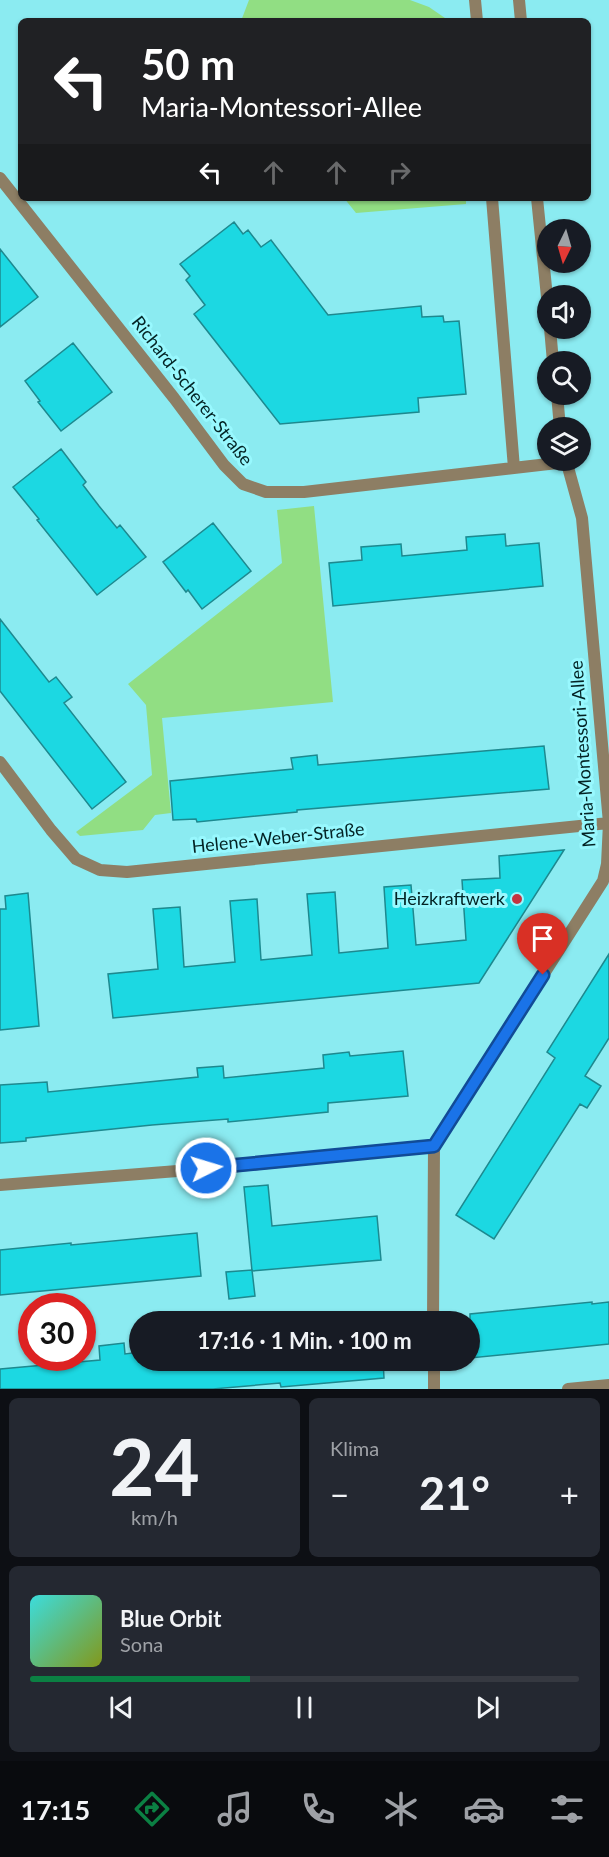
<!DOCTYPE html>
<html lang="de">
<head>
<meta charset="utf-8">
<style>
	body { margin:0; font-family:Lato,sans-serif; background:#242831; color:#f1f3f6; height:100vh; display:flex; flex-direction:column; font-size:22px; white-space:nowrap }
	* { box-sizing:border-box; margin:0 }
	p { font-size:20px; color:#9ea1a6 }
	.icon { flex:none; width:33px; height:33px; fill:none; stroke:currentColor; stroke-width:2; stroke-linecap:round; stroke-linejoin:round }
	.map { position:relative; height:1389px; overflow:hidden }
	.side { display:flex; flex-direction:column; gap:9px; padding:9px; background:#0d0f14; flex:1 }
	.side>* { flex:none }
	.hud { position:absolute; left:18px; top:18px; width:573px; height:183px; border-radius:9px; box-shadow:0 2px 4px #0004; background:#202124; color:#fff; overflow:hidden }
	.needle { width:39px; rotate:185deg }
	.controls { position:absolute; left:537px; top:219px; display:grid; gap:12px }
	.controls a { display:grid; place-items:center; width:54px; height:54px; border-radius:50%; background:#171b24; box-shadow:0 2px 4px #0004; font-size:30px }
	.speed { position:absolute; left:18px; top:1293px; display:flex; gap:12px; font-size:30px; font-weight:700; text-align:center }
	.speed>* { display:grid; place-content:center; width:78px; height:78px; border-radius:50%; background:#171b24; box-shadow:0 2px 4px #0004; line-height:1 }
	.speed .limit { border:9px solid #d22; background:#fff; color:#111 }
	.pin { position:absolute; display:grid; place-items:center; width:51px; height:51px; color:#fff; margin:-62px -26px; border-radius:50% 50% 50% 0; rotate:-45deg; box-shadow:0 0 6px #0007 }
	.pin .icon { rotate:45deg }
	.me { position:absolute; width:66px; margin:-33px; rotate:85deg; stroke-linejoin:round; filter:drop-shadow(0 0 4px #0008) }
	.turn { display:flex; align-items:center; gap:21px; height:126px; padding:0 24px; font-size:27px }
	.turn .icon { width:78px; height:78px; stroke-width:2.5 }
	.turn b { display:block; font-size:42px; line-height:51px }
	.lanes { display:flex; align-items:center; height:57px; padding:0 24px; background:#0003; justify-content:center; gap:30px; direction:ltr }
	.lanes .off { opacity:.35 }
	.big { font-size:45px; font-weight:700; line-height:1.1 }
	.side .card { flex:1; display:flex; flex-direction:column; justify-content:center; gap:9px; min-width:0; padding:0 21px; border-radius:9px; background:#242831 }
	.side .dial { align-items:center; gap:0 }
	.dial b { font-size:78px; line-height:1 }
	.song { display:flex; align-items:center; gap:18px }
	.cover { width:72px; height:72px; border-radius:9px; background:linear-gradient(135deg,hsl(180 70% 55%),hsl(70 70% 35%)) }
	.played { height:6px; border-radius:3px; background:linear-gradient(90deg,#0b8043 40%,#363941 40%) }
	.keys { display:flex; justify-content:space-around; direction:ltr }
	.heat { display:flex; justify-content:space-between; align-items:center; font-size:33px; direction:ltr }
	.side .tiles { flex:1; display:grid; gap:9px; grid-template-columns:1fr 1fr }
	.card:last-child { grid-column:span 2 }
	.trip { position:absolute; left:129px; top:1311px; width:351px; height:60px; border-radius:30px; background:#171b24; box-shadow:0 2px 4px #0004; font-weight:700; line-height:60px; text-align:center }
	.tabs { display:flex; height:96px; justify-content:space-around; align-items:center; background:#090b0e; color:#9ea1a6 }
	.tabs .icon { width:42px; height:42px }
	.tabs .current { color:#0b8043 }
	.tabs b { font-size:27px; color:#f1f3f6 }
	.map>svg:first-child { display:block }
</style>
</head>
<body>
<div class="map">
<svg width="609" height="1389" viewBox="0 0 609 1389">
	<rect width="100%" height="100%" fill="#8bebf1"/>
	<path fill="#91de83" d="M249 0H410L429 7 445 18V21H241Z
		M344 198H466V204L356 213Z
		M314 506 333 702 162 718 171 813 155 815 143 830 80 836 76 832 152 775 146 705 128 684 282 563 277 510Z"/>
	<path fill="#1cd8e2" stroke="#1d898f" stroke-width="1.5" d="M234 222 243 234 248 230 261 247 271 240 328 315 421 306 422 317 443 316 444 322 459 321 466 394 418 398 419 412 280 424 194 314 205 305 186 280 190 276 180 264Z
		M0 249 38 297 0 327Z
		M73 343 112 392 61 431 38 402 40 401 25 381Z
		M61 449 86 482 83 485 99 506 117 528 120 525 146 557 97 595 37 520 39 519 13 487Z
		M213 523 251 571 202 609 188 590 186 592 163 562Z
		M505 534 506 546 539 543 543 586 333 606 329 563 362 560 361 547 401 544 402 556 467 550 466 537Z
		M0 619 49 682 56 677 72 697 64 703 126 782 92 809 0 691Z
		M544 746 549 789 297 810V812L197 822 196 819 173 820 170 781 293 769 291 758 317 755 318 765Z
		M564 850 479 983 113 1018 108 974 158 969 153 909 180 907 184 967 235 962 230 901 257 899 261 960 312 955 307 894 335 892 339 953 388 948 384 887 411 885 416 945 466 940 462 880 500 878 499 856Z
		M28 893 39 1026 0 1030V909H6L5 896Z
		M609 954V1038L585 1076 601 1086 587 1108 580 1104 494 1239 456 1215 555 1058 547 1052Z
		M403 1051 408 1096 328 1103V1112L228 1122V1119L152 1125 26 1138V1141L0 1143V1085L47 1082 48 1092 198 1077 197 1068 223 1066 224 1078 324 1068 323 1055 349 1052 350 1056Z
		M268 1185 272 1226 377 1216 381 1260 252 1271 244 1187Z
		M197 1233 201 1276 0 1295V1250L71 1243V1245Z
		M252 1270 255 1296 229 1299 226 1272Z
		M592 1302V1304L609 1302V1344L470 1358V1314Z
		M124 1343 125 1354 140 1352V1360H383L384 1378 281 1387 280 1383 213 1389H0V1369L100 1360 99 1346Z"/>
	<g fill="none" stroke-linecap="round" stroke-linejoin="round">
		<path stroke="#8d7e64" stroke-width="12" d="M475 0 477 21
			M519 0 521 21
			M0 178 174 398 224 465 243 484 266 492H304L566 462
			M492 198 514 468
			M537 198 548 307
			M550 328 553 362
			M557 394 560 428
			M0 762 51 830 76 859 100 870 127 872 609 823
			M0 1185 228 1167 434 1146
			M433 1322 434 1146 603 881 607 864 609 823 582 518 566 460
			M434 1360V1389
			M568 1389 609 1385"/>
	</g>
	<g fill="none" stroke-linecap="round" stroke-linejoin="round">
		<defs>
			<path id="route" d="M206 1168 434 1146 543 975"/>
		</defs>
		<use href="#route" stroke="#114b97" stroke-width="15"/>
		<use href="#route" stroke="#1a73e8" stroke-width="10"/>
	</g>
	<circle fill="#c33340" stroke="#98f8fe" stroke-width="2" cx="517" cy="899" r="6"/>
	<g text-anchor="middle" stroke-width="6" stroke-linejoin="round" paint-order="stroke">
		<g font-size="18" fill="#032324" stroke="#98f8fe">
			<text transform="translate(192 391) rotate(52)" y="6">Richard-Scherer-Straße</text>
			<text transform="translate(583 754) rotate(-94)" y="6">Maria-Montessori-Allee</text>
			<text transform="translate(278 838) rotate(-6)" y="6">Helene-Weber-Straße</text>
		</g>
		<g font-size="18" fill="#032324" stroke="#98f8fe" text-anchor="end">
			<text x="505" y="905">Heizkraftwerk</text>
		</g>
	</g>
</svg>
<div class="controls">
<a><svg class="needle" viewBox="-14 -14 28 28"><path d="M0-13l5 13h-10z" fill="#e53935"/><path d="M0 13l5-13h-10z" fill="#9ea1a6"/></svg></a>
<a><svg class="icon" aria-label="sound" viewBox="0 0 24 24"><path d="M4 9h4l5-4v14l-5-4H4zM17 9q2 3 0 6"/></svg></a>
<a><svg class="icon" aria-label="search" viewBox="0 0 24 24"><circle cx="10" cy="10" r="6"/><path d="M15 15l6 6"/></svg></a>
<a><svg class="icon" aria-label="layers" viewBox="0 0 24 24"><path d="M12 4l9 5-9 5-9-5zM3 14l9 5 9-5"/></svg></a>
</div>
<div class="speed"><div class="limit">30</div></div>
<div class="pin" style="left:543px;top:975px;background:#d93025"><svg class="icon" aria-label="arrive" viewBox="0 0 24 24"><path d="M6 21V4h12l-3 4 3 4H6"/></svg></div>
<svg class="me" style="left:206px;top:1168px" viewBox="-20 -20 40 40"><circle r="17" fill="#1a73e8" stroke="#fff" stroke-width="3"/><path d="M0-11L8 9 0 5-8 9z" fill="#fff"/></svg>
<div class="trip">17:16 · 1 Min. · 100 m</div>
<div class="hud">
<div class="turn"><svg class="icon" aria-label="left" viewBox="0 0 24 24"><path d="M17 20v-9H6M10 6l-5 5 5 5"/></svg><div><b>50 m</b>Maria-Montessori-Allee</div></div>
<div class="lanes"><svg class="icon" aria-label="left" viewBox="0 0 24 24"><path d="M17 20v-9H6M10 6l-5 5 5 5"/></svg><svg class="icon off" aria-label="ahead" viewBox="0 0 24 24"><path d="M12 20V5M6 11l6-6 6 6"/></svg><svg class="icon off" aria-label="ahead" viewBox="0 0 24 24"><path d="M12 20V5M6 11l6-6 6 6"/></svg><svg class="icon off" aria-label="right" viewBox="0 0 24 24"><path d="M7 20v-9h11M14 6l5 5-5 5"/></svg></div>
</div>
</div>
<section class="side">
<div class="tiles">
<div class="card dial"><b>24</b><p>km/h</p></div>
<div class="card"><p>Klima</p>
<div class="heat"><a>−</a><b class="big">21°</b><a>+</a></div>
</div>
<div class="card">
<div class="song"><i class="cover"></i><div><b>Blue Orbit</b><p>Sona</p></div></div>
<div class="played"></div>
<div class="keys"><svg class="icon" aria-label="previous" viewBox="0 0 24 24"><path d="M18 5L8 12l10 7zM5 5v14"/></svg><svg class="icon" aria-label="pause" viewBox="0 0 24 24"><path d="M8 5v14M16 5v14"/></svg><svg class="icon" aria-label="next" viewBox="0 0 24 24"><path d="M6 5l10 7-10 7zM19 5v14"/></svg></div>
</div>
</div>
</section>
<nav class="tabs">
<b>17:15</b>
<svg class="icon current" aria-label="directions" viewBox="0 0 24 24"><path d="M12 3l9 9-9 9-9-9zM9 14v-3h6M13 9l2 2-2 2"/></svg>
<svg class="icon" aria-label="music" viewBox="0 0 24 24"><path d="M9 18V5l10-2v13"/><circle cx="6" cy="18" r="3"/><circle cx="16" cy="16" r="3"/></svg>
<svg class="icon" aria-label="phone" viewBox="0 0 24 24"><path d="M5 4h4l2 5-3 2q2 4 5 5l2-3 5 2v4C11 20 4 13 5 4z"/></svg>
<svg class="icon" aria-label="climate" viewBox="0 0 24 24"><path d="M12 3v18M4 7l16 10M4 17L20 7"/></svg>
<svg class="icon" aria-label="car" viewBox="0 0 24 24"><path d="M5 17H2v-5l4-1 3-4h7l3 4 3 1v5h-3M9 17h6M6 11h13"/><circle cx="7" cy="17" r="2"/><circle cx="17" cy="17" r="2"/></svg>
<svg class="icon" aria-label="filters" viewBox="0 0 24 24"><path d="M4 7h16M4 17h16"/><circle cx="9" cy="7" r="2"/><circle cx="15" cy="17" r="2"/></svg>
</nav>
</body>
</html>
